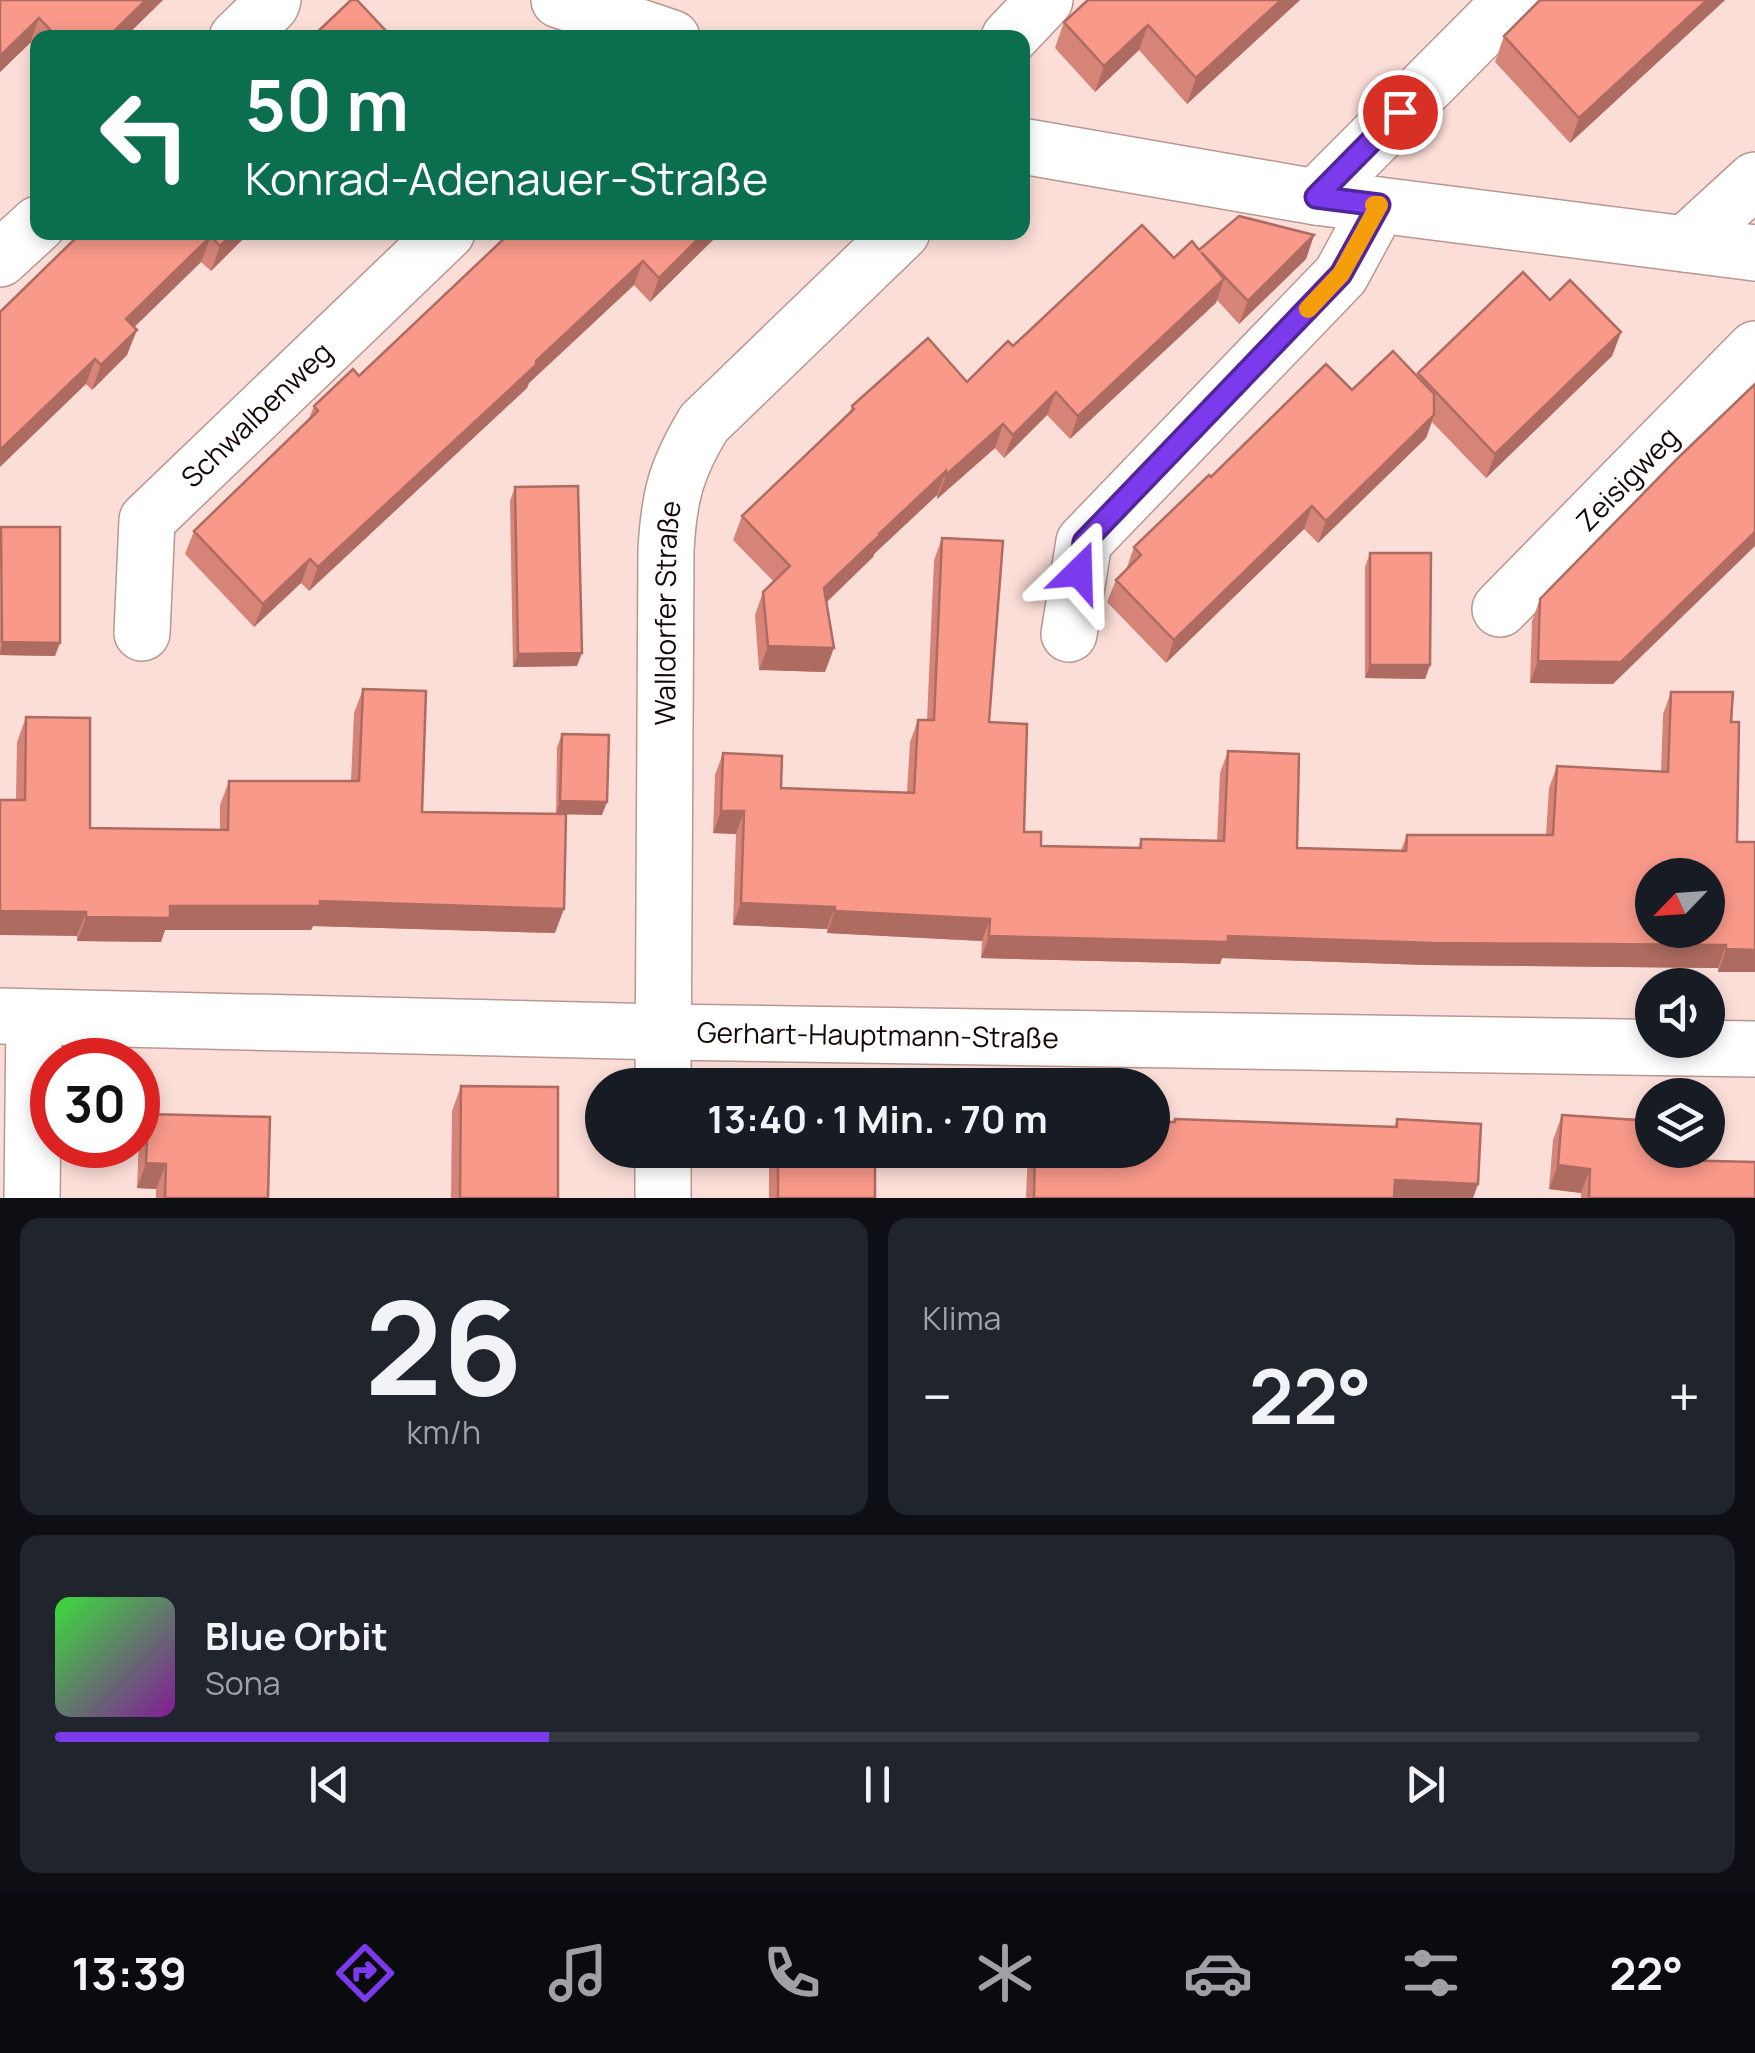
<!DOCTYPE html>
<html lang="de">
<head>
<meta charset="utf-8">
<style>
	body { margin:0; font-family:Manrope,sans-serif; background:#20242c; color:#f1f3f6; height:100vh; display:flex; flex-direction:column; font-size:38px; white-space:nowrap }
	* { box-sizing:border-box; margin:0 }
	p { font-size:32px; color:#9ea1a6 }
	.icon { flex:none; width:55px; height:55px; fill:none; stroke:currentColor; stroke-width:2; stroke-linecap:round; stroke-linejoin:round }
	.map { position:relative; height:1198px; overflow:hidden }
	.details { display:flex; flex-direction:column; gap:20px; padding:20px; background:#0d0f14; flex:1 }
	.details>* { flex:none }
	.hud { position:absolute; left:30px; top:30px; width:1000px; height:210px; border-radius:20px; box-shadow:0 5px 15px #0003; background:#0b6e4f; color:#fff; overflow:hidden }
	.needle { width:65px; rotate:245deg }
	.controls { position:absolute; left:1635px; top:858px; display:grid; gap:20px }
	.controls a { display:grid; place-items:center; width:90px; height:90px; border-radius:50%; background:#171b24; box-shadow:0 5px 15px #0003; font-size:50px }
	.speed { position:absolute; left:30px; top:1038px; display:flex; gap:20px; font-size:50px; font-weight:700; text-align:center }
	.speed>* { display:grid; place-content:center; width:130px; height:130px; border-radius:50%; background:#171b24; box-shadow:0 5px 15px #0003; line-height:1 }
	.speed .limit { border:15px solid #d22; background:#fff; color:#111 }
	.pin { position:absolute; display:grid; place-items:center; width:85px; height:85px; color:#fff; margin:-42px; border:5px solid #fff; border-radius:50%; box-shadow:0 2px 10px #0007 }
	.me { position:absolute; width:110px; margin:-55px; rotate:22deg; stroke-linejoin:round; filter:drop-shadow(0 0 8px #0008) }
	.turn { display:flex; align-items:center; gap:35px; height:210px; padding:0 50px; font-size:45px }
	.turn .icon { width:130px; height:130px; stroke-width:2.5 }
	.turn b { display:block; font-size:70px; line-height:85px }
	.big { font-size:75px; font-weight:700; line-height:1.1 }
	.details .widget { flex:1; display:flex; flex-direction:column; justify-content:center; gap:15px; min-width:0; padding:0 35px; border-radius:20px; background:#20242c }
	.details .dial { align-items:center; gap:0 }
	.dial b { font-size:130px; line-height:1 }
	.song { display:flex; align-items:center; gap:30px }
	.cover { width:120px; height:120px; border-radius:15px; background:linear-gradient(135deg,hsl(120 70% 55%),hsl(290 70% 35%)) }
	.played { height:10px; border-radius:5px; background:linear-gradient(90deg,#7c3aed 30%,#363941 30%) }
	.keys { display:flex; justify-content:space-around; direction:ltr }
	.heat { display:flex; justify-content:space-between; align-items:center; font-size:55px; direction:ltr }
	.details .tiles { flex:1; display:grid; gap:20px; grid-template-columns:1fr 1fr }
	.widget:last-child { grid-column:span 2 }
	.trip { position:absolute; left:585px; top:1068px; width:585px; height:100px; border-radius:50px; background:#171b24; box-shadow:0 5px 15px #0003; font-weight:700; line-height:100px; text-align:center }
	.tab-bar { display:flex; height:160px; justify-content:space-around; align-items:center; background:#090b0e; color:#9ea1a6 }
	.tab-bar .icon { width:70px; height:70px }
	.tab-bar .selected { color:#7c3aed }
	.tab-bar b { font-size:45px; color:#f1f3f6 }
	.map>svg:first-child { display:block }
</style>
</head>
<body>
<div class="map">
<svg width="1755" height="1198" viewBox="0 0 1755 1198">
	<rect width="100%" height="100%" fill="#fcded8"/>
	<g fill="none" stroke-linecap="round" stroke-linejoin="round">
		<defs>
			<g id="minor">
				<path d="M559 0 672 38"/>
				<path d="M237 38 271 5 273 0"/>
				<path d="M1009 38 1045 0"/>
				<path d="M1022 146 1316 197 1755 253"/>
				<path d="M1316 197 1512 0"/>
				<path d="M1685 244 1755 180"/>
				<path d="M0 259 38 224"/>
				<path id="s1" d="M1500 609 1755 349"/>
				<path id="s2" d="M142 633 147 520 447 232"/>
				<path d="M1069 634 1084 542 1341 275 1379 205"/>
				<path id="s3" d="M0 1016 663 1032 1755 1049"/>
				<path id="s4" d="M663 1085 666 550C669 496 676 469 704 423L902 232"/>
				<path d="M32 1198 34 1017"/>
				<path d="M663 1198V1150"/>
			</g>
		</defs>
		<use href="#minor" stroke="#b99791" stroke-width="58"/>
		<use href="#minor" stroke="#fff" stroke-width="55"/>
	</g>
	<path fill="#d58477" d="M0 0H163L124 38H38V51L30 43 0 72Z
		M1300 0 1187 104 1139 50 1095 92 1055 48 1064 22Z
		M1540 0H1725L1570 143 1495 62 1504 36Z
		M82 232H250L211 271 201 262 134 327 127 355 92 390 86 384Z
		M511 232H721L650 302 634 285 529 383 527 388 309 591 301 583 254 627 185 554 194 531 308 421 314 406 359 376Z
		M1314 235 1306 259 1239 324 1217 300 1070 439 1047 415 1004 458 995 448 937 499V495L874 554 873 557 827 602 825 672 759 670 755 615 763 592 774 582 733 540 742 516 850 412 852 406 967 382 1013 346 1174 258 1199 250Z
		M1550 300 1621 332 1612 356 1486 478 1432 422 1426 438 1318 543 1304 529 1166 663 1107 602 1116 580 1126 570 1134 547 1211 477 1352 390 1417 376 1418 373Z
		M515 487 577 666 513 667 510 501Z
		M1 527 55 656 0 655Z
		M942 538 989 722 1024 832 1041 846 1138 848 1141 839 1217 841 1220 773 1228 751 1297 848 1401 850 1407 835H1546L1549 788 1557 766 1661 772 1663 714 1671 692 1731 722 1737 842H1755V972H1718V968L1426 965 1222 958 1220 964 981 958 982 941 827 933V929L733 925 736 834 713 833 715 775 723 753 781 788 907 792 910 742 918 720H927L934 560Z
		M1370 553 1430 665 1425 679 1365 678V567Z
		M1540 599 1613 684 1530 683 1532 621Z
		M363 689 422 812 555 933 313 926 311 930H165L161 942 77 941V936L16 800 17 742 26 717 90 828 220 830V805L229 781H351L354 713Z
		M562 734 602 815 556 814 557 747Z
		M461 1086 558 1198H451L452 1111Z
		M148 1114 268 1198H156V1189L137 1188 139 1139Z
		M1562 1115 1671 1160 1755 1198H1581V1193L1549 1189 1553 1140Z
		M1175 1119 1394 1127 1397 1119 1478 1184 1473 1198H1026L1028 1150H1152Z
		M769 1150H875V1198H769Z"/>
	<path fill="#ae6b61" d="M146 0H163L124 38H107Z
		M1281 0H1300L1187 104 1196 78Z
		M1707 0H1725L1570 143 1579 118Z
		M39 18 30 43 0 72V56Z
		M1148 25 1139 50 1095 92 1104 66Z
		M234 232H250L211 271 220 246Z
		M705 232H721L650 302 659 278Z
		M1314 235 1306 259 1239 324 1248 301Z
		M211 236 201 262 117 344 126 319Z
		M643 261 634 285 529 383 527 388 309 591 318 567Z
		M1224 279 1216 303 1070 439 1078 416Z
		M137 330 127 355 92 390 101 365Z
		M1621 332 1612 356 1486 478 1495 454Z
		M95 359 86 384 0 467V450Z
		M1056 392 1047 415 1004 458 1013 435Z
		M1434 415 1426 438 1318 543 1326 521Z
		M1003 424 995 448 937 499 946 475Z
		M946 471 937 495 874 554 873 557 816 612 824 588 880 533Z
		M1312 506 1304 529 1166 663 1174 640Z
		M1755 532V546L1613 684 1530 683 1538 661Z
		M310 559 301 583 254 627 263 604Z
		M2 642 60 643 55 656 0 655Z
		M768 646 834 648 825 672 759 670Z
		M582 653 577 666 513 667 518 654Z
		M1370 665H1430L1425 679 1365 678Z
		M560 801 607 802 602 815 556 814Z
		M721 811H744L736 834 713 833Z
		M320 901 564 909 555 933 313 926 311 930H165L161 942 77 941 86 917 170 906Z
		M741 903 835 907 827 929 733 925Z
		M0 911 86 912 77 936 0 935Z
		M835 911 990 919 982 941 827 933Z
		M989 936H1228L1726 945 1718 968 1426 965 1222 958 1220 964 981 958Z
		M1726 949 1755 950V972H1718Z
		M146 1163 166 1164 156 1189 137 1188Z
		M1558 1165 1590 1169 1581 1193 1549 1189Z
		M1395 1180 1478 1184 1473 1198H1388Z"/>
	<path fill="#f8998a" stroke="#ae6b61" stroke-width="2.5" fill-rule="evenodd" d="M0 0H146L107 38H96L93 34 89 38H58L39 18 0 56Z
		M351 0H357L387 32 381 38H311Z
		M1088 0H1281L1196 78 1148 25 1104 66 1064 22Z
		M1540 0H1707L1579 118 1504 36Z
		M1239 216 1314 235 1248 301 1201 252 1224 279 1078 416 1056 392 1013 435 1003 424 946 475V471L880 533H882L824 588 834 648 768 646 763 592 790 566 742 516 854 409 852 406 928 338 967 382 1008 341 1013 346 1142 225 1174 258 1192 241 1199 250Z
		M82 232H234L220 246 211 236 126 319 137 330 101 365 95 359 0 450V312Z
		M511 232H705L659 278 643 261 536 361V365L318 567 310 559 263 604 194 531 318 411 314 406 353 369 359 376Z
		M1523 272 1550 300 1570 280 1621 332 1495 454 1418 373Z
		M1393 351 1434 394V415L1326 521 1312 506 1174 640 1116 580 1141 555 1134 547 1209 475 1211 477 1326 364 1352 390Z
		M1755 384V532L1621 662 1538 661 1540 599 1680 456Z
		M578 486 582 653 518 654 515 487Z
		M1 527H60V643L2 642Z
		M942 538 1003 541 989 722 1027 724 1024 832H1041V846L1141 848V839L1224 841 1228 751 1299 754 1297 848 1406 851 1407 835H1553L1557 766 1668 772 1671 692H1733L1731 722H1739L1737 842H1755V950L1726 949V945L1434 943 1228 936V942L989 936 990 919 835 911V907L741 903 744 811H721L723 753 782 756 781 788 914 793 918 720H934ZM1652 875H1708V930H1652Z
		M1370 553H1431L1430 665H1370Z
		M363 689 426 691 422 812 566 814 564 909 320 901V906H170V918L86 917V912L0 911V800H25L26 717 90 718V828L228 830 229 781H359Z
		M562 734 609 735 607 802 560 801Z
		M461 1086 558 1087V1198H460Z
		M148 1114 270 1117 268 1198H165L166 1164 146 1163Z
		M1562 1115 1652 1121V1150H1672L1671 1160 1755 1162V1198H1589L1590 1169 1558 1165Z
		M1175 1119 1397 1127V1119L1481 1124 1478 1184 1395 1180 1394 1198H1034L1035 1150H1152V1122H1175Z
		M778 1150H875V1198H778Z"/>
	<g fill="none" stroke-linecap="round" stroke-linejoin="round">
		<defs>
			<path id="route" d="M1079 572 1084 542 1341 274 1379 205 1316 197 1400 112"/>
		</defs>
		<use href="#route" stroke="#51269a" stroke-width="25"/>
		<use href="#route" stroke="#7c3aed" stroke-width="18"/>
		<path stroke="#f59e0b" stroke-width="18" d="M1308 309 1341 274 1379 205H1374"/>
	</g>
	<g text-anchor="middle" stroke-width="10" stroke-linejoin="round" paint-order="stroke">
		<g font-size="28" fill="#150907" stroke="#fff">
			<text dy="10" stroke="none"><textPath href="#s2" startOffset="265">Schwalbenweg</textPath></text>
			<text dy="10" stroke="none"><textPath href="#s1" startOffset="182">Zeisigweg</textPath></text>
			<text dy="10" stroke="none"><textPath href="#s4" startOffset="472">Walldorfer Straße</textPath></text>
			<text dy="10" stroke="none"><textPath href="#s3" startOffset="878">Gerhart-Hauptmann-Straße</textPath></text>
		</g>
	</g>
</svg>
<div class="controls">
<a><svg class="needle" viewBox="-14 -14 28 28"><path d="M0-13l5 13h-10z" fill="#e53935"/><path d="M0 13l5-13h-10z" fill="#9ea1a6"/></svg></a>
<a><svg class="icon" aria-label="sound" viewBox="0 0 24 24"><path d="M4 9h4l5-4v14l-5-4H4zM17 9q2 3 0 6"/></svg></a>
<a><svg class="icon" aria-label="layers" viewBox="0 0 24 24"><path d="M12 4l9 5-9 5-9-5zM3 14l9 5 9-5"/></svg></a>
</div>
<div class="speed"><div class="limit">30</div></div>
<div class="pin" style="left:1400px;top:112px;background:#d93025"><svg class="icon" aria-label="arrive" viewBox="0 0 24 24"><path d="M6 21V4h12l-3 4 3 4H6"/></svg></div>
<svg class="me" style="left:1079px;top:572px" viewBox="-20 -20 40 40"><path d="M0-17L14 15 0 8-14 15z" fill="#7c3aed" stroke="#fff" stroke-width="4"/></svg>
<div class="trip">13:40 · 1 Min. · 70 m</div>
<div class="hud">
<div class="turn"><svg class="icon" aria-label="left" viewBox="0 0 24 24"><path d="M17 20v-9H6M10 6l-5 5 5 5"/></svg><div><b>50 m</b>Konrad-Adenauer-Straße</div></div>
</div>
</div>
<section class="details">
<div class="tiles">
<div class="widget dial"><b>26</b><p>km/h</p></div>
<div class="widget"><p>Klima</p>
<div class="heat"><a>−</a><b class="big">22°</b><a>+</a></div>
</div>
<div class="widget">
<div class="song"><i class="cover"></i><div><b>Blue Orbit</b><p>Sona</p></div></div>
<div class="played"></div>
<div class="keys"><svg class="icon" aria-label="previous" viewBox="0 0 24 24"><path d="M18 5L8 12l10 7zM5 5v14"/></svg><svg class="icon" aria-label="pause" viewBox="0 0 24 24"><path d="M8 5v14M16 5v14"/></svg><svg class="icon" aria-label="next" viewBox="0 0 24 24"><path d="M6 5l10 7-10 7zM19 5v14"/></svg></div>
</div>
</div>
</section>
<nav class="tab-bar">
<b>13:39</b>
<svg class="icon selected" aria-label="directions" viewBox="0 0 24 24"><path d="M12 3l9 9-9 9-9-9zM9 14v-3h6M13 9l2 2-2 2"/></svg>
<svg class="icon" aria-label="music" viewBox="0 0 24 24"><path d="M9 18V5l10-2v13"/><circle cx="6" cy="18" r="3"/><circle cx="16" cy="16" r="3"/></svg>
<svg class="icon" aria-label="phone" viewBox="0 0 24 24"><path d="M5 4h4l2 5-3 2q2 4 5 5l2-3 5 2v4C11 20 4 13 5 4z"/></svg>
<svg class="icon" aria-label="climate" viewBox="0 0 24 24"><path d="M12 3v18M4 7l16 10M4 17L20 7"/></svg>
<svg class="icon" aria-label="car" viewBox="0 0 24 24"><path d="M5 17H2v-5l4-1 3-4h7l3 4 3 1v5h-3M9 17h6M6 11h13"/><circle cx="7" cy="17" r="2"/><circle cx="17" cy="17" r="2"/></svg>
<svg class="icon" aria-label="filters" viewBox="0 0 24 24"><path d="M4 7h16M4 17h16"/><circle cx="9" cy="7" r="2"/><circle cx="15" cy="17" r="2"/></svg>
<b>22°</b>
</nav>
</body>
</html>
